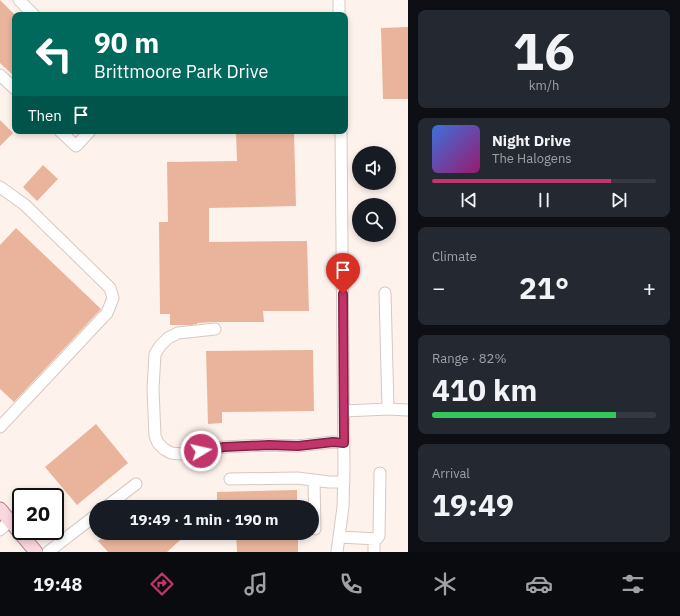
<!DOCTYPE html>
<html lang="en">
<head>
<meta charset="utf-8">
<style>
	body { margin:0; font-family:"IBM Plex Sans",sans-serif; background:#242831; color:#f1f3f6; height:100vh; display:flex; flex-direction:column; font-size:15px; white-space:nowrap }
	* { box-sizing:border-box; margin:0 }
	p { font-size:13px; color:#9ea1a6 }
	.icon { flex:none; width:22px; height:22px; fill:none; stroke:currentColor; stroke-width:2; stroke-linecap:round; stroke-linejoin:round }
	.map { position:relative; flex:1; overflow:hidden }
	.drawer { display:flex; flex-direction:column; gap:10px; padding:10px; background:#0d0f14; width:272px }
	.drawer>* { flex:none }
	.guide { position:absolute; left:12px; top:12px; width:336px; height:122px; border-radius:8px; box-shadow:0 2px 6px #0003; background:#00695c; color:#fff; overflow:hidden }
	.buttons { position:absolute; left:352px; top:146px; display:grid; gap:8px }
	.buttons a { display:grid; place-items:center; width:44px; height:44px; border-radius:50%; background:#171b24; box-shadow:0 2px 6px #0003; font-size:20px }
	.speed { position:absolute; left:12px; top:488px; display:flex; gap:8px; font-size:20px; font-weight:700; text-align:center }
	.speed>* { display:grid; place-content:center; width:52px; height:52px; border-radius:50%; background:#171b24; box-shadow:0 2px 6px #0003; line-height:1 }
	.speed .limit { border:2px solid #111; border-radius:6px; background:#fff; color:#111 }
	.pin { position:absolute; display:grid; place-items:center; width:34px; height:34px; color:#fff; margin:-41px -17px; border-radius:50% 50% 50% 0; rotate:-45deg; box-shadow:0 0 4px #0007 }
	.pin .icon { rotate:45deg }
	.me { position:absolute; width:44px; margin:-22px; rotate:81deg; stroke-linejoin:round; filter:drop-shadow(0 0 3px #0008) }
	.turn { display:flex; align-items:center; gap:14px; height:84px; padding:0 16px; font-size:18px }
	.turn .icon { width:52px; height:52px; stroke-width:2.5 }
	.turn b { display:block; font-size:28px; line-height:34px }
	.then { display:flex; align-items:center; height:38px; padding:0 16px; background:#0003; gap:8px; font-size:15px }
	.big { font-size:30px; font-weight:700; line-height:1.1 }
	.drawer .tile { flex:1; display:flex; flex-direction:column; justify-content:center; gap:6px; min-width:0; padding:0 14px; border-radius:8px; background:#242831 }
	.drawer .dial { align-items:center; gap:0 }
	.dial b { font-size:52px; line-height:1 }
	.song { display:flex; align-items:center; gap:12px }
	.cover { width:48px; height:48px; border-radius:6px; background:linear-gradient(135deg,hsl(220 70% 55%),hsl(320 70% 35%)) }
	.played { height:4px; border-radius:2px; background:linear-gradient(90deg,#c1356b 80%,#363941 80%) }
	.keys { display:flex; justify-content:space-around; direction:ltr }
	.heat { display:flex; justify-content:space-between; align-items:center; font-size:22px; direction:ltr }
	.charge { height:6px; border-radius:3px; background:linear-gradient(90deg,#34c759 82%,#363941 0) }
	.trip { position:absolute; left:89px; top:500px; width:230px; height:40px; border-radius:20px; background:#171b24; box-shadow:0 2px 6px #0003; font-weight:700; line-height:40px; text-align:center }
	.tabs { display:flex; height:64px; justify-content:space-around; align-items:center; background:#090b0e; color:#9ea1a6 }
	.tabs .icon { width:28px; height:28px }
	.tabs .on { color:#c1356b }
	.tabs b { font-size:18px; color:#f1f3f6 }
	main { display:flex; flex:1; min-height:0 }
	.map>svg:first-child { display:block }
</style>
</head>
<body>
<main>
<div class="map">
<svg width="408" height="552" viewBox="0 0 408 552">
	<rect width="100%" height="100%" fill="#fef2ec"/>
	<path fill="#e9b49b" d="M0 0 15 15V77L0 63Z
		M408 27V99H383L381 28Z
		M0 120 13 133 0 146Z
		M236 131H294L296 206 209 208V242L307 241 309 311H263L264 322H214L197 323V324L190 325H170V314H160L159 222H168L167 162 237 161Z
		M43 165 58 179 37 201 23 187Z
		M16 228 101 309 14 402 0 389V245Z
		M313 350 314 411 222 412V423L208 424 206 351Z
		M96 424 128 463 77 505 45 467Z
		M297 490V507H217V492Z
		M107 533H125L130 539 137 533H188L167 552H108L98 541Z
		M236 533H298V552H237Z"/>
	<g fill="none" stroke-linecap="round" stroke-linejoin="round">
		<defs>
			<path id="minor" d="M19 0 34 15
				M339 0V15
				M0 75 15 89
				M60 131 76 146 90 131
				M0 187 25 205 110 288 113 298 107 313 0 427
				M215 329 178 333 168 338 160 346 155 354 153 389 155 436 158 443 164 449 171 453 182 454 224 447 269 445 297 446 333 442 344 443
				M388 409 408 410
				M344 411 388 409 385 293
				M230 479 297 478 329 482H344
				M314 480 315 529
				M106 507 136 484
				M0 530 10 521
				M340 537 377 539 379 536 380 473
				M374 539V552
				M48 552 96 515
				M337 552 343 507 344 468 341 131"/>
			<path id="major" d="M0 509 36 552"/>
		</defs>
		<use href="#minor" stroke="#d7c8c1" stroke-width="13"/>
		<use href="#major" stroke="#ac838d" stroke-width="15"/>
		<use href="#minor" stroke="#fff" stroke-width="11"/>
		<use href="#major" stroke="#fad6df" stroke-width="13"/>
	</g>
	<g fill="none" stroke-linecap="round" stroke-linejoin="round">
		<defs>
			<path id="route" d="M201 451 224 447 269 445 298 446 333 442 344 443 343 294"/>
		</defs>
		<use href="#route" stroke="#7d2246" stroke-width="10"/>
		<use href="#route" stroke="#c1356b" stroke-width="7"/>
	</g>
</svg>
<div class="buttons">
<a><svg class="icon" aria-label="sound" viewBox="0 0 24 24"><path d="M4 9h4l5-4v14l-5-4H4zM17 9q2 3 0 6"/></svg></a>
<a><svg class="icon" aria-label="search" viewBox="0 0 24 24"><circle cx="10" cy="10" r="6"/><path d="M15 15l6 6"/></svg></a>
</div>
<div class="speed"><div class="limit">20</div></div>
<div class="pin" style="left:343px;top:294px;background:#d93025"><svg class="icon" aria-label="arrive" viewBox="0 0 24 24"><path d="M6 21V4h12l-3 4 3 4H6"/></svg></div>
<svg class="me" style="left:201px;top:451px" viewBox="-20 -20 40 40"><circle r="17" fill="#c1356b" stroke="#fff" stroke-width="3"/><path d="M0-11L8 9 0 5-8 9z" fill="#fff"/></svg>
<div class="trip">19:49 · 1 min · 190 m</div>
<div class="guide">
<div class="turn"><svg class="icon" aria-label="left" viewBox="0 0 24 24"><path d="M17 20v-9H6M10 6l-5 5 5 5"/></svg><div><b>90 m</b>Brittmoore Park Drive</div></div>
<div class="then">Then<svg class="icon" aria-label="arrive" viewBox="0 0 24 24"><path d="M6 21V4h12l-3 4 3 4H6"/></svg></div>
</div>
</div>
<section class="drawer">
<div class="tile dial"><b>16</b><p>km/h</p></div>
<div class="tile">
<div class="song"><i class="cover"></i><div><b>Night Drive</b><p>The Halogens</p></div></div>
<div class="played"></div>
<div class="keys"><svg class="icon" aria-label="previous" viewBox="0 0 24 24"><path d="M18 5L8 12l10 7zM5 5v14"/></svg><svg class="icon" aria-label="pause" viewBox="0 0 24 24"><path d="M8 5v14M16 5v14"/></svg><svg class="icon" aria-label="next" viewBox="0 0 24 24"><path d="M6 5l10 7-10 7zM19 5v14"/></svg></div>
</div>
<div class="tile"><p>Climate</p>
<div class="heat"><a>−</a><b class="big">21°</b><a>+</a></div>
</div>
<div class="tile"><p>Range · 82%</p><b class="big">410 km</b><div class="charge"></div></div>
<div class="tile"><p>Arrival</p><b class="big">19:49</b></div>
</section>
</main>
<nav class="tabs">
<b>19:48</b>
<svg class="icon on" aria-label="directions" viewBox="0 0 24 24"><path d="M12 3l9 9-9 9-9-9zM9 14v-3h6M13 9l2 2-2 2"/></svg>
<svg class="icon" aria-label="music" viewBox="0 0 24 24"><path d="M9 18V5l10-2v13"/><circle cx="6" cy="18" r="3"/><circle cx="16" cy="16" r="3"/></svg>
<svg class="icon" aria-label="phone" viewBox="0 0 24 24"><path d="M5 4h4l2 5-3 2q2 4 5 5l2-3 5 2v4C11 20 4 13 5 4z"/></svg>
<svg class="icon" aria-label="climate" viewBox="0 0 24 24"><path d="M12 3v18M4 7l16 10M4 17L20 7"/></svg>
<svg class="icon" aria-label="car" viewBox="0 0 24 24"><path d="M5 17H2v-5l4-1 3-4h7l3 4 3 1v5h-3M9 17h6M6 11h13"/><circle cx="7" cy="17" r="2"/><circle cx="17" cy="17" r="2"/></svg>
<svg class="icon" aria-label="filters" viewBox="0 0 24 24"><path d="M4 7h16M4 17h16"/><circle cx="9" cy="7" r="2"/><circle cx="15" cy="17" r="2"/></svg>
</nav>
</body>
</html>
